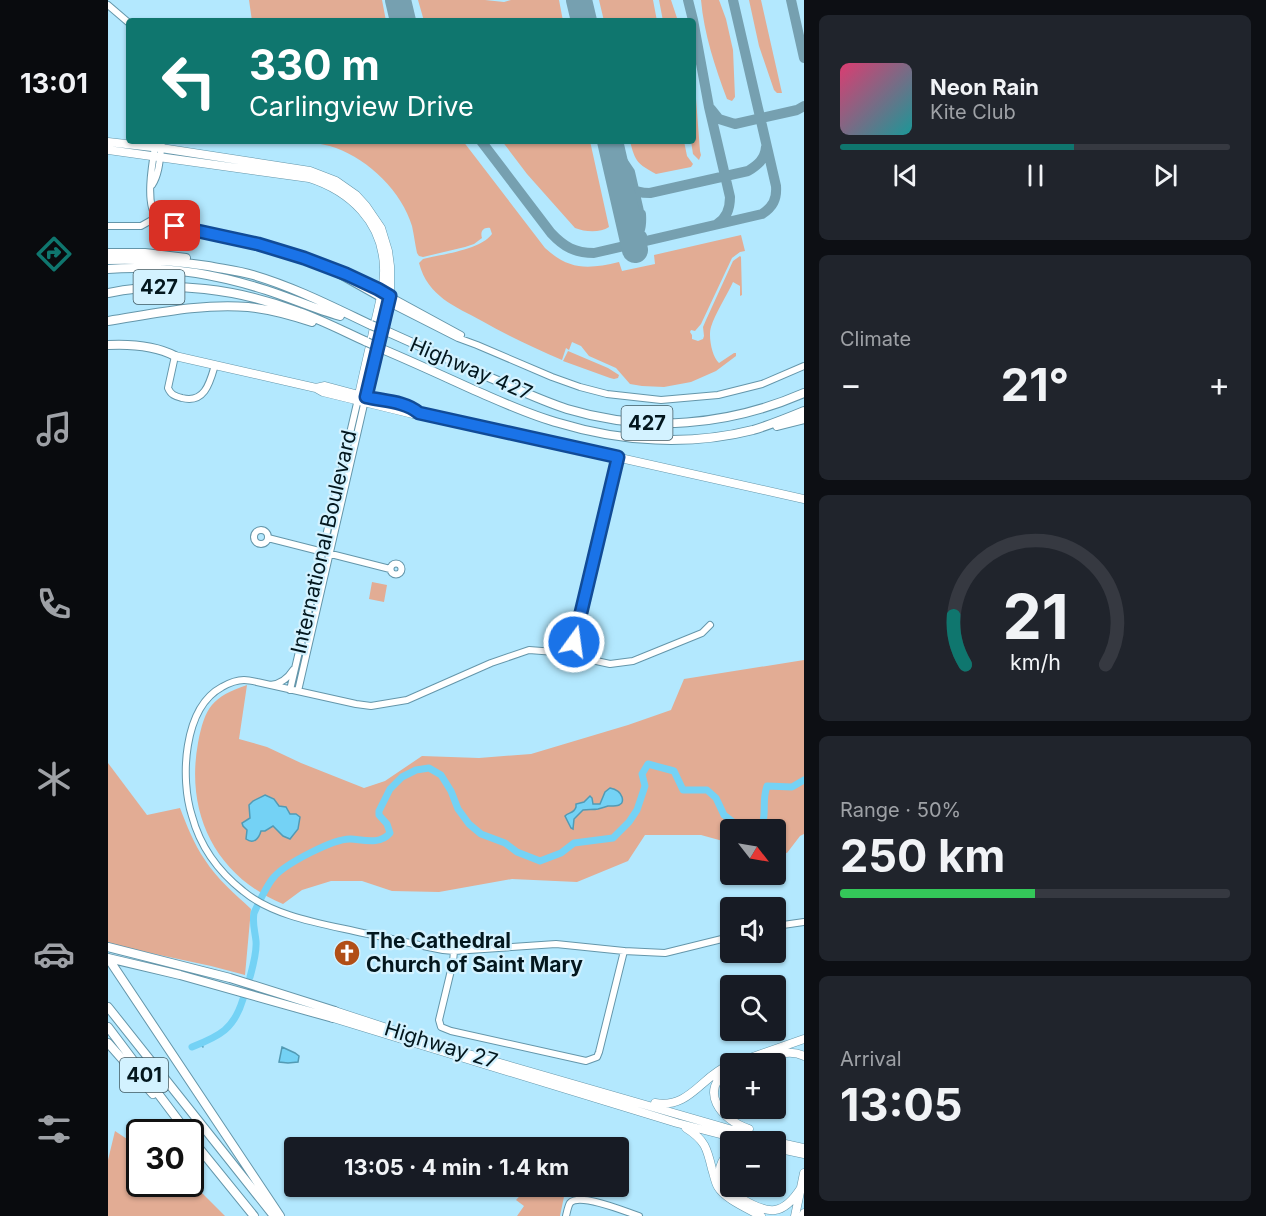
<!DOCTYPE html>
<html lang="en">
<head>
<meta charset="utf-8">
<style>
	body { margin:0; font-family:Inter,sans-serif; background:#20242c; color:#f1f3f6; height:100vh; display:flex; flex-direction:column; font-size:22px; white-space:nowrap }
	* { box-sizing:border-box; margin:0 }
	p { font-size:20px; color:#9ea1a6 }
	.icon { flex:none; width:33px; height:33px; fill:none; stroke:currentColor; stroke-width:2; stroke-linecap:round; stroke-linejoin:round }
	.map { position:relative; flex:1; overflow:hidden }
	.sheet { display:flex; flex-direction:column; gap:15px; padding:15px; background:#0d0f14; width:462px }
	.sheet>* { flex:none }
	.banner { position:absolute; left:18px; top:18px; width:570px; height:126px; border-radius:6px; box-shadow:0 2px 4px #0004; background:#0f766e; color:#fff; overflow:hidden }
	.needle { width:39px; rotate:121deg }
	.controls { position:absolute; left:612px; top:819px; display:grid; gap:12px }
	.controls a { display:grid; place-items:center; width:66px; height:66px; border-radius:6px; background:#171b24; box-shadow:0 2px 4px #0004; font-size:30px }
	.speed { position:absolute; left:18px; top:1119px; display:flex; gap:12px; font-size:30px; font-weight:700; text-align:center }
	.speed>* { display:grid; place-content:center; width:78px; height:78px; border-radius:50%; background:#171b24; box-shadow:0 2px 4px #0004; line-height:1 }
	.speed .limit { border:3px solid #111; border-radius:9px; background:#fff; color:#111 }
	.pin { position:absolute; display:grid; place-items:center; width:51px; height:51px; color:#fff; margin:-26px; border-radius:12px; box-shadow:0 3px 9px #0006 }
	.me { position:absolute; width:66px; margin:-33px; rotate:14deg; stroke-linejoin:round; filter:drop-shadow(0 0 4px #0008) }
	.turn { display:flex; align-items:center; gap:21px; height:126px; padding:0 24px; font-size:27px }
	.turn .icon { width:78px; height:78px; stroke-width:2.5 }
	.turn b { display:block; font-size:42px; line-height:51px }
	.big { font-size:45px; font-weight:700; line-height:1.1 }
	.sheet .tile { flex:1; display:flex; flex-direction:column; justify-content:center; gap:9px; min-width:0; padding:0 21px; border-radius:9px; background:#20242c }
	.sheet .dial { align-items:center; gap:0 }
	.dial svg { height:156px; overflow:visible; fill:none; stroke:#363941; stroke-width:7; stroke-linecap:round; text-anchor:middle }
	.dial text { fill:#f1f3f6; stroke:none }
	.song { display:flex; align-items:center; gap:18px }
	.cover { width:72px; height:72px; border-radius:9px; background:linear-gradient(135deg,hsl(340 70% 55%),hsl(180 70% 35%)) }
	.played { height:6px; border-radius:3px; background:linear-gradient(90deg,#0f766e 60%,#363941 60%) }
	.keys { display:flex; justify-content:space-around; direction:ltr }
	.heat { display:flex; justify-content:space-between; align-items:center; font-size:33px; direction:ltr }
	.charge { height:9px; border-radius:4px; background:linear-gradient(90deg,#34c759 50%,#363941 0) }
	.trip { position:absolute; left:176px; top:1137px; width:345px; height:60px; border-radius:6px; background:#171b24; box-shadow:0 2px 4px #0004; font-weight:700; line-height:60px; text-align:center }
	main { display:flex; flex:1; min-height:0 }
	.tabs { display:flex; flex-direction:column; width:108px; justify-content:space-around; align-items:center; background:#090b0e; color:#9ea1a6 }
	.tabs .icon { width:42px; height:42px }
	.tabs .active { color:#0f766e }
	.tabs b { font-size:27px; color:#f1f3f6 }
	.map>svg:first-child { display:block }
</style>
</head>
<body>
<main>
<nav class="tabs">
<b>13:01</b>
<svg class="icon active" aria-label="directions" viewBox="0 0 24 24"><path d="M12 3l9 9-9 9-9-9zM9 14v-3h6M13 9l2 2-2 2"/></svg>
<svg class="icon" aria-label="music" viewBox="0 0 24 24"><path d="M9 18V5l10-2v13"/><circle cx="6" cy="18" r="3"/><circle cx="16" cy="16" r="3"/></svg>
<svg class="icon" aria-label="phone" viewBox="0 0 24 24"><path d="M5 4h4l2 5-3 2q2 4 5 5l2-3 5 2v4C11 20 4 13 5 4z"/></svg>
<svg class="icon" aria-label="climate" viewBox="0 0 24 24"><path d="M12 3v18M4 7l16 10M4 17L20 7"/></svg>
<svg class="icon" aria-label="car" viewBox="0 0 24 24"><path d="M5 17H2v-5l4-1 3-4h7l3 4 3 1v5h-3M9 17h6M6 11h13"/><circle cx="7" cy="17" r="2"/><circle cx="17" cy="17" r="2"/></svg>
<svg class="icon" aria-label="filters" viewBox="0 0 24 24"><path d="M4 7h16M4 17h16"/><circle cx="9" cy="7" r="2"/><circle cx="15" cy="17" r="2"/></svg>
</nav>
<div class="map">
<svg width="696" height="1216" viewBox="0 0 696 1216">
	<rect width="100%" height="100%" fill="#b3e8fe"/>
	<path fill="#e2ac94" d="M141 0H274L278 21H144Z
		M310 0H377L396 2 403 0H451L455 21H316Z
		M491 0H545L549 21H496Z
		M551 0H563L570 21H555Z
		M593 0H611L618 19 625 50 627 97 624 101 619 99C607 67 596 34 593 0Z
		M641 0H653L674 93H669L666 90 651 46Z
		M585 87 588 99 592 151 593 155 591 160 585 154 583 141H585Z
		M201 141H355L437 248C462 271 481 269 511 262L514 271 547 264 546 255 633 235 637 251 632 252 624 258 593 324 587 331 583 330 582 332 584 335V339L590 341 595 339 596 336 595 327 598 320 625 261 632 256 633 257 634 295 632 296V286L625 282C619 295 607 314 603 327 600 336 604 357 611 363L626 353H628V356L608 371 583 382 556 387 534 386 522 384 508 368 481 356 473 346 464 342 461 350 458 348 454 360C426 348 400 336 374 321 347 306 320 297 311 263L315 259C335 254 372 250 384 234L382 228C375 227 372 232 374 238L366 244 357 247 315 257 311 256 309 253C307 244 306 235 304 226 294 192 261 160 228 148 220 145 210 144 201 141Z
		M394 141H482L501 227C492 233 477 232 467 228L419 174Z
		M522 141H576L579 156 585 164 583 167 548 174C530 164 527 162 522 141Z
		M460 351 500 368 511 375 510 378 506 379 502 378 455 361Z
		M264 582 279 585 276 602 261 599Z
		M696 660V834L692 836 679 853 668 851V830H622V843L593 835H537L520 861 469 882 404 879 331 892 284 891 254 881H223L194 890 175 904C108 876 77 814 90 743 97 707 104 697 139 685L131 739 159 747 193 763 256 788 277 781 314 756 371 758 423 754 520 725 563 710 576 679Z
		M0 763 39 815 72 808C79 826 86 844 97 860 109 879 127 894 143 909L137 975 103 966 0 944Z
		M7 1131 31 1147 32 1184H82L83 1182 117 1216H0V1160Z
		M420 1187H458L452 1216H409L416 1206 408 1200Z"/>
	<path fill="#74d2f5" stroke="#529ab4" stroke-width="1.5" d="M502 788C507 789 512 791 514 797 517 807 506 806 500 806 497 807 494 808 490 809 485 810 480 809 475 810L466 819 465 829 463 828 457 816C460 812 466 814 468 807V804L476 802 482 796 484 798 485 804H492L497 792Z
		M157 795 166 799 171 806 178 807 182 814H188L192 817 190 829 182 839 175 836 165 826 157 831H153C151 838 146 845 138 839L139 830 135 826 134 823 142 818 141 805 145 801Z
		M174 1047 187 1053 191 1056 190 1062 180 1063 171 1062Z"/>
	<g fill="none" stroke-linecap="round" stroke-linejoin="round">
		<path stroke="#529ab4" stroke-width="1.5" d="M93 1044 95 1047"/>
		<path stroke="#74d2f5" stroke-width="7" d="M142 977C145 966 149 952 148 941 147 931 144 923 146 913 149 906 160 883 166 877 177 864 226 838 243 839 256 840 272 845 282 833L279 824 271 815V811L282 789 294 777 308 770 321 768 333 775 343 791 350 809 361 824 373 834 397 843 409 852 432 861 453 853 466 843 505 838 521 822 529 810 537 786 534 774 540 764 566 771 575 790H599L608 798 616 815 629 825 643 829 655 822C658 808 654 801 659 786L684 787 696 780
			M84 1047C112 1036 126 1029 135 999"/>
		<path stroke="#76a0b0" stroke-width="10" d="M292 0 298 21
			M580 0 585 20 601 107 622 197C622 208 619 218 609 224
			M683 0 696 58
			M603 109 611 119 627 124 689 110 696 106
			M373 141 443 233C456 247 467 253 486 253L654 214C665 207 669 199 668 186L625 0
			M503 144 522 172 533 220
			M509 170C517 187 523 193 542 193L640 171C650 165 657 159 658 147
			M521 225 528 233 534 236
			M520 244C532 236 534 228 533 214"/>
		<path stroke="#76a0b0" stroke-width="26" d="M290 0 295 21
			M471 0 476 21
			M502 141 527 250"/>
		<defs>
			<path id="minor" d="M0 5 21 23
				M48 141C45 159 36 204 49 218 53 223 61 224 67 226L150 244 214 265
				M44 185C52 173 52 155 54 141
				M0 226H33L49 217
				M212 264 285 305 350 338 369 345 444 377 472 387 499 394 553 400 610 395 654 384 696 366
				M229 270 270 289 285 298 353 335
				M67 356 60 388C63 395 67 396 74 398 97 404 102 382 107 365
				M146 537a7 7 0 1 1 14 0a7 7 0 1 1-14 0Z
				M160 538 282 569
				M282.5 569a5.5 5.5 0 1 1 11 0a5.5 5.5 0 1 1-11 0Z
				M602 625 594 633 525 661 502 664 447 652 421 650 383 663 299 700 263 706 248 704 149 682C145 681 140 680 136 680 128 680 121 683 114 687 75 708 72 779 84 816 92 846 111 872 135 891 166 917 216 924 255 933 282 938 308 945 335 950L346 951 448 944 516 951 557 953 622 937
				M463 656 510 457
				M162 685C173 684 180 678 185 670
				M182 690 250 399
				M190 691 257 400
				M668 926 696 922
				M346 951 345 962 331 1020 333 1027 343 1031 478 1061 489 1057 491 1052 516 951
				M458 1216C459 1212 460 1206 462 1203 472 1192 518 1212 531 1216"/>
			<path id="major" d="M0 142 53 148 202 171 228 181 248 195 258 206 273 228 280 251 282 266V296L280 308 258 397
				M0 150 201 178C242 191 275 222 276 268 277 286 271 305 267 323 262 347 256 371 251 395
				M67 356 208 388 215 392 305 414 311 413 696 499
				M208 388 217 386 262 398 285 402 306 408 311 413
				M227 1011 343 1049 666 1142
				M225 1018 569 1123 643 1142
				M625 1064 696 1039
				M640 1064C657 1059 679 1047 696 1056
				M622 1069C589 1090 613 1120 641 1129
				M547 1103C581 1109 593 1077 621 1065
				M578 1128C597 1140 599 1148 604 1169 606 1175 607 1182 610 1187 617 1199 641 1209 653 1216
				M668 1142 696 1148
				M668 1148 696 1154
				M622 1151C602 1172 614 1186 634 1199 661 1215 675 1216 693 1188
				M687 1216 696 1173
				M695 1216 696 1213"/>
			<path id="highway" d="M0 253H37L78 258
				M0 260C34 259 67 261 100 266 115 269 131 271 145 275 186 287 225 307 263 325
				M0 269C53 265 108 274 158 290 183 298 207 309 232 316
				M0 293C63 280 131 289 191 312 214 320 237 332 259 342
				M0 321C45 314 94 303 140 307 162 309 183 315 204 322
				M278 331C311 346 345 361 378 376 405 387 431 400 459 409 539 433 620 426 696 393
				M0 345C21 344 48 346 67 356
				M274 349C305 362 335 376 366 390 394 402 421 415 451 423 513 442 582 446 645 430 662 425 679 418 696 411
				M669 426 696 419
				M0 947 122 978 227 1011
				M0 958 172 1216
				M0 958 72 975 225 1018
				M0 1007 166 1216
				M0 1027 79 1132
				M0 1043 45 1094
				M82 1137 146 1216"/>
		</defs>
		<use href="#minor" stroke="#6496aa" stroke-width="8"/>
		<use href="#major" stroke="#6496aa" stroke-width="9"/>
		<use href="#highway" stroke="#6496aa" stroke-width="10"/>
		<use href="#minor" stroke="#fff" stroke-width="6"/>
		<use href="#major" stroke="#fff" stroke-width="8"/>
		<use href="#highway" stroke="#fff" stroke-width="8"/>
		<defs>
			<path id="highway-bridge" d="M263 325 278 331
				M259 342 274 349"/>
		</defs>
		<use href="#highway-bridge" stroke="#6496aa" stroke-width="10" stroke-linecap="butt"/>
		<use href="#highway-bridge" stroke="#fff" stroke-width="8"/>
	</g>
	<g fill="none" stroke-linecap="round" stroke-linejoin="round">
		<defs>
			<path id="route" d="M67 226 150 244 196 258 238 274 270 289 282 296 258 397C275 401 297 401 311 413L510 457 466 642"/>
		</defs>
		<use href="#route" stroke="#114b97" stroke-width="15"/>
		<use href="#route" stroke="#1a73e8" stroke-width="10"/>
	</g>
	<defs>
		<symbol id="church-disc" viewBox="-11 -11 22 22"><circle r="9.5" fill="#b14e16" stroke="#d3f2ff"/><path d="M-1.2-6h2.4v3.5h3.3v2.4h-3.3V6h-2.4V-.1h-3.3v-2.4h3.3Z" fill="#fff"/></symbol>
	</defs>
	<g fill-rule="evenodd">
		<use href="#church-disc" x="224" y="938" width="30" height="30"/>
	</g>
	<g text-anchor="middle" stroke-width="4.5" stroke-linejoin="round" paint-order="stroke">
		<g fill="#d3f2ff" stroke="#415962" stroke-width="1.5">
			<rect x="25.5" y="270" width="51" height="34" rx="4.5"/>
			<rect x="513.5" y="406" width="51" height="34" rx="4.5"/>
			<rect x="12" y="1058" width="48" height="34" rx="4.5"/>
		</g>
		<g font-size="20" font-weight="bold" fill="#03171e">
			<text x="51" y="294">427</text>
			<text x="539" y="430">427</text>
			<text x="36" y="1082">401</text>
		</g>
		<g font-size="21" fill="#03171e" stroke="#d3f2ff">
			<text transform="translate(363 369) rotate(23)" y="7">Highway 427</text>
			<text transform="translate(216 542) rotate(-77)" y="7">International Boulevard</text>
			<text transform="translate(333 1045) rotate(17)" y="7">Highway 27</text>
		</g>
		<g font-size="21" font-weight="bold" fill="#03171e" stroke="#d3f2ff" text-anchor="start">
			<text x="258" y="948">The Cathedral<tspan x="258" dy="24">Church of Saint Mary</tspan></text>
		</g>
	</g>
</svg>
<div class="controls">
<a><svg class="needle" viewBox="-14 -14 28 28"><path d="M0-13l5 13h-10z" fill="#e53935"/><path d="M0 13l5-13h-10z" fill="#9ea1a6"/></svg></a>
<a><svg class="icon" aria-label="sound" viewBox="0 0 24 24"><path d="M4 9h4l5-4v14l-5-4H4zM17 9q2 3 0 6"/></svg></a>
<a><svg class="icon" aria-label="search" viewBox="0 0 24 24"><circle cx="10" cy="10" r="6"/><path d="M15 15l6 6"/></svg></a>
<a>+</a>
<a>−</a>
</div>
<div class="speed"><div class="limit">30</div></div>
<div class="pin" style="left:67px;top:226px;background:#d93025"><svg class="icon" aria-label="arrive" viewBox="0 0 24 24"><path d="M6 21V4h12l-3 4 3 4H6"/></svg></div>
<svg class="me" style="left:466px;top:642px" viewBox="-20 -20 40 40"><circle r="17" fill="#1a73e8" stroke="#fff" stroke-width="3"/><path d="M0-11L8 9 0 5-8 9z" fill="#fff"/></svg>
<div class="trip">13:05 · 4 min · 1.4 km</div>
<div class="banner">
<div class="turn"><svg class="icon" aria-label="left" viewBox="0 0 24 24"><path d="M17 20v-9H6M10 6l-5 5 5 5"/></svg><div><b>330 m</b>Carlingview Drive</div></div>
</div>
</div>
<section class="sheet">
<div class="tile">
<div class="song"><i class="cover"></i><div><b>Neon Rain</b><p>Kite Club</p></div></div>
<div class="played"></div>
<div class="keys"><svg class="icon" aria-label="previous" viewBox="0 0 24 24"><path d="M18 5L8 12l10 7zM5 5v14"/></svg><svg class="icon" aria-label="pause" viewBox="0 0 24 24"><path d="M8 5v14M16 5v14"/></svg><svg class="icon" aria-label="next" viewBox="0 0 24 24"><path d="M6 5l10 7-10 7zM19 5v14"/></svg></div>
</div>
<div class="tile"><p>Climate</p>
<div class="heat"><a>−</a><b class="big">21°</b><a>+</a></div>
</div>
<div class="tile dial"><svg viewBox="0 0 100 80">
<path d="M14 69A42 42 0 1 1 86 69"/>
<path d="M14 69A42 42 0 0 1 8 44" stroke="#0f766e"/>
<text x="50" y="56" font-size="32" font-weight="700">21</text>
<text x="50" y="72" font-size="11">km/h</text>
</svg></div>
<div class="tile"><p>Range · 50%</p><b class="big">250 km</b><div class="charge"></div></div>
<div class="tile"><p>Arrival</p><b class="big">13:05</b></div>
</section>
</main>
</body>
</html>
